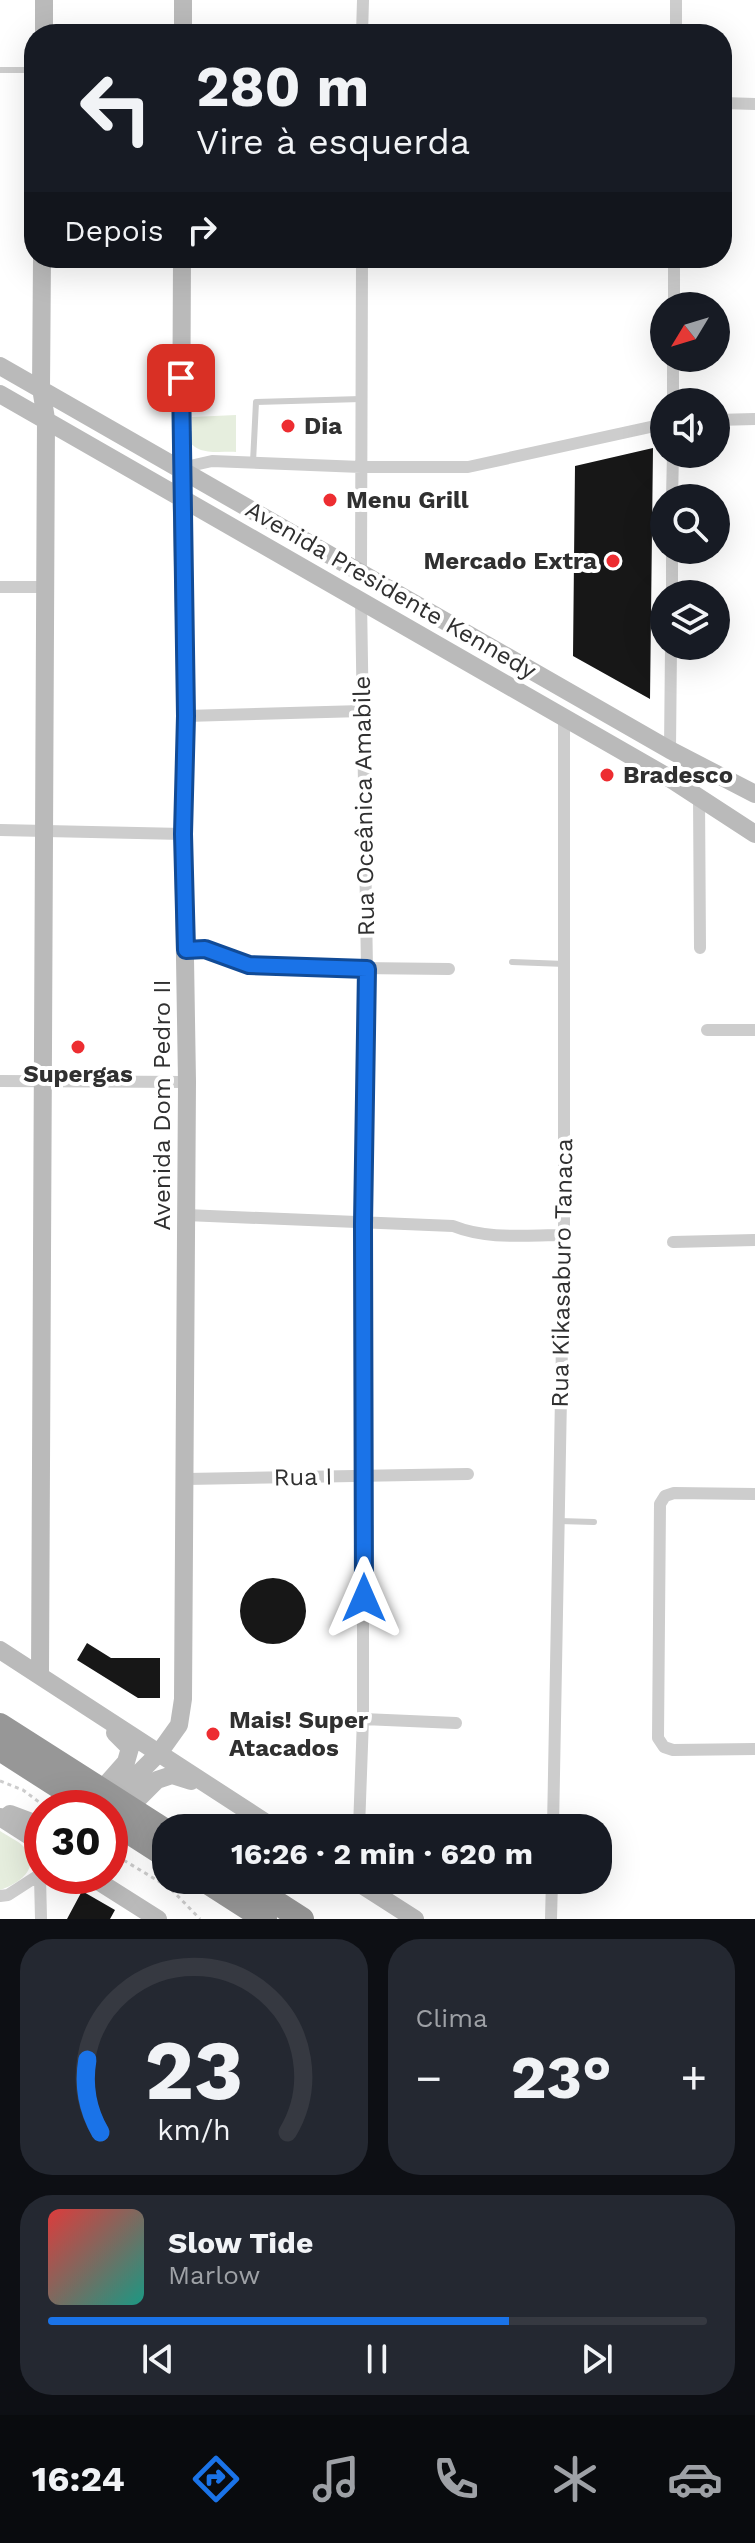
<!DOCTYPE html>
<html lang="pt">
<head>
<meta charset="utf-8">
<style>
	body { margin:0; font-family:"Work Sans",sans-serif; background:#242831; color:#f1f3f6; height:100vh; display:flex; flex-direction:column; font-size:30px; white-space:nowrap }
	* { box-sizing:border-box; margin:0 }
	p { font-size:26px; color:#9ea1a6 }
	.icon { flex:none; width:44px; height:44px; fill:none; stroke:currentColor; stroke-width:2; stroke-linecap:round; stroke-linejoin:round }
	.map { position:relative; height:1919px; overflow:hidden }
	.sheet { display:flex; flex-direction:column; gap:20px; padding:20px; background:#0d0f14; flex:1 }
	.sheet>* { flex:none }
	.banner { position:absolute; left:24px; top:24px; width:708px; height:244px; border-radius:32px; box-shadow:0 8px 32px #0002; background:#171b24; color:#f1f3f6; overflow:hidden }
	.needle { width:52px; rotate:232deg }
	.fabs { position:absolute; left:650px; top:292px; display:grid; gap:16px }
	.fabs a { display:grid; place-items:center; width:80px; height:80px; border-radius:50%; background:#171b24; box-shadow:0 8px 32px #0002; font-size:40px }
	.speed { position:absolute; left:24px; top:1790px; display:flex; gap:16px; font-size:40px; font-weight:700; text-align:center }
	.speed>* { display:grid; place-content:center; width:104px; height:104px; border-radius:50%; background:#171b24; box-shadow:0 8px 32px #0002; line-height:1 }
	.speed .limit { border:12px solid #d22; background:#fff; color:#111 }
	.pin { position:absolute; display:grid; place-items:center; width:68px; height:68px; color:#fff; margin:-34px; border-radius:16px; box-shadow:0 4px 12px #0006 }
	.me { position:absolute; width:88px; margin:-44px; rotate:0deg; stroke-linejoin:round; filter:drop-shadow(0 0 6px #0008) }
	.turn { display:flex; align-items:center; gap:28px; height:168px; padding:0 40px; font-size:36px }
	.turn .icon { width:104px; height:104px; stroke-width:2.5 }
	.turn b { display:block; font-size:56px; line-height:68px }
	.then { display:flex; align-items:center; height:76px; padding:0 40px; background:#0003; gap:16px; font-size:30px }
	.big { font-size:60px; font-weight:700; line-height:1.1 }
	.sheet .widget { flex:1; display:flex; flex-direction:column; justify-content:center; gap:12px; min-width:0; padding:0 28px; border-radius:32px; background:#242831 }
	.sheet .dial { align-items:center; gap:0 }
	.dial svg { height:208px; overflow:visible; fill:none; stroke:#363941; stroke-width:7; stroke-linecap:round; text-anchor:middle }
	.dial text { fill:#f1f3f6; stroke:none }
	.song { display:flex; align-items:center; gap:24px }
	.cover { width:96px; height:96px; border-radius:12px; background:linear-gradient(135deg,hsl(0 70% 55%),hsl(170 70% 35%)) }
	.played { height:8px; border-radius:4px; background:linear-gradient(90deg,#1a73e8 70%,#363941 70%) }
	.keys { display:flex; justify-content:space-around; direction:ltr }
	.heat { display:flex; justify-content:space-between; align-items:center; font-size:44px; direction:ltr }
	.sheet .tiles { flex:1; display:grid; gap:20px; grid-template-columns:1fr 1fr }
	.widget:last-child { grid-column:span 2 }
	.trip { position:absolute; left:152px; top:1814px; width:460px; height:80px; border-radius:32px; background:#171b24; box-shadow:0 8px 32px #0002; font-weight:700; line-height:80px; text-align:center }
	.menu { display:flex; height:128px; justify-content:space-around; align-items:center; background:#090b0e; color:#9ea1a6 }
	.menu .icon { width:56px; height:56px }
	.menu .current { color:#1a73e8 }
	.menu b { font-size:36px; color:#f1f3f6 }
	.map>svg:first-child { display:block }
</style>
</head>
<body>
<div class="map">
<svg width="755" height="1919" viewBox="0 0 755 1919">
	<rect width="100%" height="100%" fill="#fff"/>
	<path fill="#e6eede" d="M236 415V452C217 451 193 457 186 434L192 431V417Z
		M0 1831C7 1836 17 1840 23 1846 43 1868 18 1884 0 1890Z"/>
	<path fill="#171717" d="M653 448 650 699 573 656 575 466Z
		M240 1611a33 33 0 1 1 66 0a33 33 0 1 1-66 0Z
		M87 1643 111 1658H160V1698H138L77 1660Z
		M82 1891 115 1910 110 1919H67Z"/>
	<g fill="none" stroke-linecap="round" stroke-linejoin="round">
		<path stroke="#cdcdcd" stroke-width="3" stroke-dasharray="4 4" stroke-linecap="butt" d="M0 1781 23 1790 47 1808
			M110 1852 170 1888 200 1919"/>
		<path stroke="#cdcdcd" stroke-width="6" d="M0 70H34
			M253 462 256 402 361 399
			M512 962 565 964
			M559 1521 594 1522"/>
		<path stroke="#cdcdcd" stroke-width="12" d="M362 34 363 0
			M676 34V0
			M722 103 755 104
			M674 306V258
			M673 402V358
			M716 420 755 419
			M181 468 212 461 361 467H468L664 424
			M672 498 673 454
			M361 572 362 258
			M0 587H46
			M672 594V550
			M186 716 362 711
			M670 750 671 646
			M699 797 700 948
			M0 830 183 834
			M186 950 205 949 249 965 267 967 449 969
			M707 1030H755
			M0 1081 187 1082
			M186 1215 453 1226C488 1240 526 1235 564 1235
			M673 1242 755 1240
			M186 1479 468 1474
			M755 1494 674 1493 665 1496 660 1504 658 1738 664 1747 673 1750 755 1749
			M363 1719 456 1723
			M359 1828 363 1719V1224L367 969 361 600
			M553 1828 564 1235V717
			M40 1876 41 1919
			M0 1896 8 1895 42 1873
			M551 1919 552 1880"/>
		<path stroke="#bababa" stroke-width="18" d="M44 34V0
			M183 34V0
			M0 366 670 750 755 794
			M0 394 666 776 755 834
			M0 1650 274 1828
			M40 1675 46 419 41 388 42 258
			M95 1797 126 1762 130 1748 115 1733
			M104 1808 159 1753 179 1725 183 1699 187 1082 183 834 186 716 181 468 182 258
			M10 1814 42 1826
			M121 1816 157 1780 172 1775 191 1781
			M0 1817 42 1844
			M90 1876 158 1919
			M354 1880 415 1919"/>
		<path stroke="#979797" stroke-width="24" d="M0 1725 166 1831
			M0 1749 92 1808
			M110 1820 166 1856
			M204 1880 265 1919
			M241 1880 302 1919"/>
	</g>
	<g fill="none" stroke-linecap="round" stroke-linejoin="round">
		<defs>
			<path id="route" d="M181 378 186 716 183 834 186 950 205 949 249 965 367 969 363 1224 364 1598"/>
		</defs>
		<use href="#route" stroke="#114b97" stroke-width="20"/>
		<use href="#route" stroke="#1a73e8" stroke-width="14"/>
	</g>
	<g fill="#ed2d31" stroke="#fff" stroke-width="3">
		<circle cx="288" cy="426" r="8"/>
		<circle cx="330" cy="500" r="8"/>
		<circle cx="613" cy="561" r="8"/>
		<circle cx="607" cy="775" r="8"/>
		<circle cx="78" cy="1047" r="8"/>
		<circle cx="213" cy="1734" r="8"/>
	</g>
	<g text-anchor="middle" stroke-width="8" stroke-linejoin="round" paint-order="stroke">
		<g font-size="24" font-weight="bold" fill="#303030" stroke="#fff" text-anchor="start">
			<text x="304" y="434">Dia</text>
			<text x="346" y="508">Menu Grill</text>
			<text x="597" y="569" text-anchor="end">Mercado Extra</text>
			<text x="623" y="783">Bradesco</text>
			<text x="78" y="1082" text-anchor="middle">Supergas</text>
			<text x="229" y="1728">Mais! Super<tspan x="229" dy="28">Atacados</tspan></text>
		</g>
		<g font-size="24" fill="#303030" stroke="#fff">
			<text transform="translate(391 590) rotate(30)" y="8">Avenida Presidente Kennedy</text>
			<text transform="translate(364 806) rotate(-91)" y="8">Rua Oceânica Amabile</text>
			<text transform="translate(162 1105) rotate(-90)" y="8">Avenida Dom Pedro II</text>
			<text transform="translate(562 1273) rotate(-89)" y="8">Rua Kikasaburo Tanaca</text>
			<text transform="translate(303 1477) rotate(-1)" y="8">Rua I</text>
		</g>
	</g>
</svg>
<div class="fabs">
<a><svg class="needle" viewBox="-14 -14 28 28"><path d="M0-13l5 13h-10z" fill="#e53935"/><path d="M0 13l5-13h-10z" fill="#9ea1a6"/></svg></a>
<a><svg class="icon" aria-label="sound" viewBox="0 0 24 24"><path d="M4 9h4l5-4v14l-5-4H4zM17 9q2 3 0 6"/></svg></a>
<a><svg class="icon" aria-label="search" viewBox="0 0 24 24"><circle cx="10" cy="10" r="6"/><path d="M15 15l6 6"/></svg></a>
<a><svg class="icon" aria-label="layers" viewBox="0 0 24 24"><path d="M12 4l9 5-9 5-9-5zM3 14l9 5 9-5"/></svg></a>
</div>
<div class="speed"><div class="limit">30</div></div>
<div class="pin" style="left:181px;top:378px;background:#d93025"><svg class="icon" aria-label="arrive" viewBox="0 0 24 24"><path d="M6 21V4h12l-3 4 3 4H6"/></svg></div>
<svg class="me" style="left:364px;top:1598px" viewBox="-20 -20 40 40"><path d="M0-17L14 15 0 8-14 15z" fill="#1a73e8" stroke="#fff" stroke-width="4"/></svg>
<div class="trip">16:26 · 2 min · 620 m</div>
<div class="banner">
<div class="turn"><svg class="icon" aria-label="left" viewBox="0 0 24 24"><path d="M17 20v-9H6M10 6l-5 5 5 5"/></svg><div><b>280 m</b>Vire à esquerda</div></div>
<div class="then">Depois<svg class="icon" aria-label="right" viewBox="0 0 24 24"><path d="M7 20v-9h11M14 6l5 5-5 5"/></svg></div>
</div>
</div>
<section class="sheet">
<div class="tiles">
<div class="widget dial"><svg viewBox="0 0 100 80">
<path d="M14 69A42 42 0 1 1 86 69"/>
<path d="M14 69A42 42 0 0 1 9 41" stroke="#1a73e8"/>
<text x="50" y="56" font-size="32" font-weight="700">23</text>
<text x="50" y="72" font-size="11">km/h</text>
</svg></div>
<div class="widget"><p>Clima</p>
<div class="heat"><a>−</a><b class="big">23°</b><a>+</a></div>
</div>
<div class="widget">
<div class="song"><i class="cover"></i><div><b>Slow Tide</b><p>Marlow</p></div></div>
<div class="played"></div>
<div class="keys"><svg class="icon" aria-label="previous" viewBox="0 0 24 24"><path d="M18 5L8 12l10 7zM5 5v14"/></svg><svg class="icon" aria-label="pause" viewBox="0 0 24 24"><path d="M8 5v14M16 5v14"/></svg><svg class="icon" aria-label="next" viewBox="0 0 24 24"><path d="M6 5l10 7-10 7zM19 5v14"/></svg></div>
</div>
</div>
</section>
<nav class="menu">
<b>16:24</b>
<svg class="icon current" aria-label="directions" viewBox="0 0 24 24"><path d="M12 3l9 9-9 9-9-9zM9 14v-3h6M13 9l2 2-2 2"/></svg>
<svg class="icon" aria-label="music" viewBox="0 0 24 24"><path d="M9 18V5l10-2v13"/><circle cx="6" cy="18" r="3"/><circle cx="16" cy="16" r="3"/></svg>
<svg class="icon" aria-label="phone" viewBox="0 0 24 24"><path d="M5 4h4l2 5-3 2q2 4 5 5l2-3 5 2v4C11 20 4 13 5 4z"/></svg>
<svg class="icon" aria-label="climate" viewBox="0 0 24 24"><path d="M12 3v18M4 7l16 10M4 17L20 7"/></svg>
<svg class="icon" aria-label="car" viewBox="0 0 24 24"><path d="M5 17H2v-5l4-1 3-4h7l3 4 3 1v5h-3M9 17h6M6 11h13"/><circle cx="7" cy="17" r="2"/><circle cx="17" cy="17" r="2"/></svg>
</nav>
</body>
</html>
